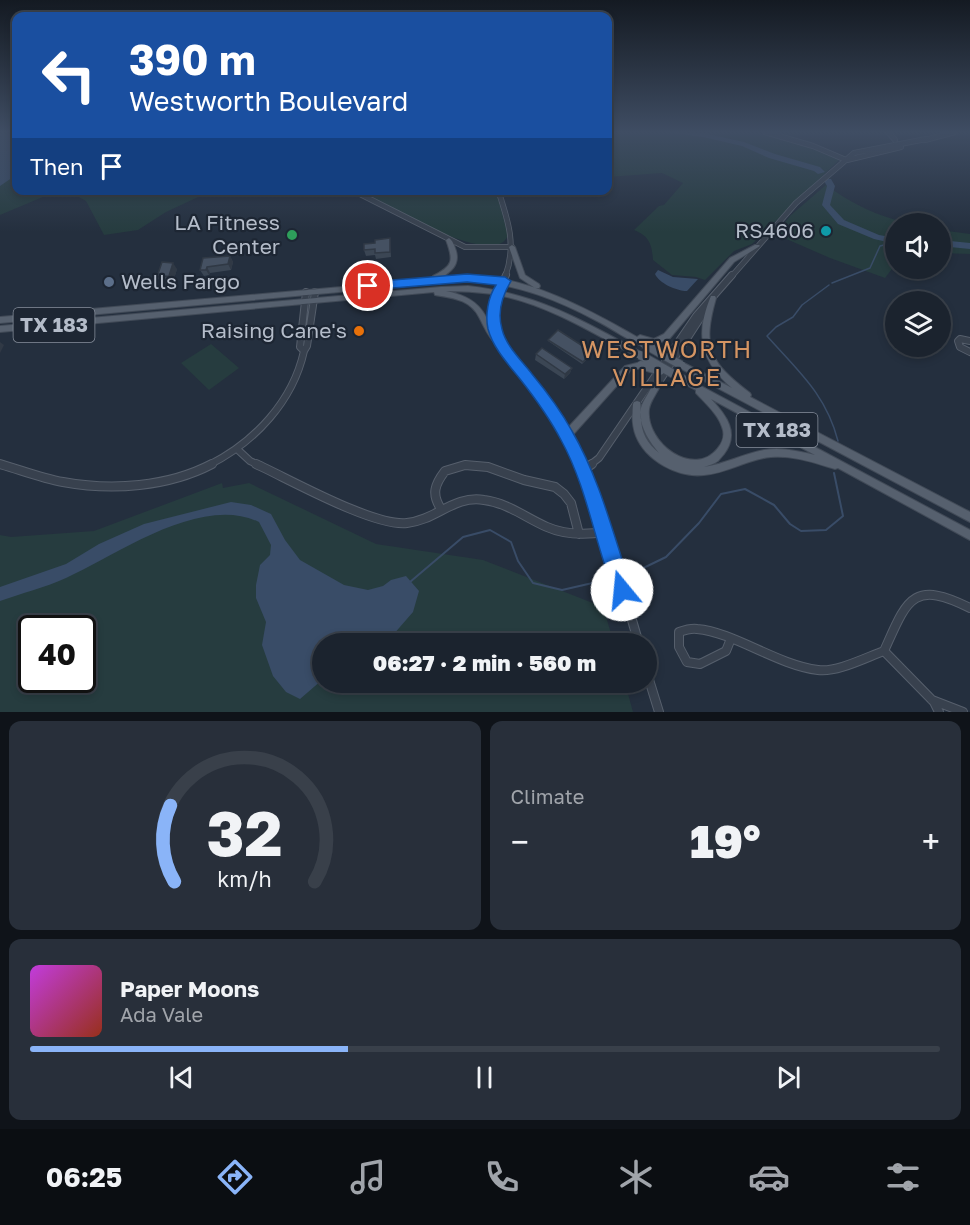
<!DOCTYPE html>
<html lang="en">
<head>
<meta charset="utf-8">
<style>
	body { margin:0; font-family:"Golos Text",sans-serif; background:#282f3a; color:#f1f3f6; height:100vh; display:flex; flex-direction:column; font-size:22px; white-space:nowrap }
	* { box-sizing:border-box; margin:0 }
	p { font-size:20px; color:#a0a4aa }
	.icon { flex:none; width:33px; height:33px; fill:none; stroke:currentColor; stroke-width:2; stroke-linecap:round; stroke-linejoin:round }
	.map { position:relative; height:712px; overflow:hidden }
	.side { display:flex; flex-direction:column; gap:9px; padding:9px; background:#0f1319; flex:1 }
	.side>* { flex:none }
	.hud { position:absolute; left:12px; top:12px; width:600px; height:183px; border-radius:12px; box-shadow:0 3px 9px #0003,0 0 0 2px #39404a; background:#1a4fa0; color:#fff; overflow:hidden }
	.buttons { position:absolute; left:885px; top:213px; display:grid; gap:12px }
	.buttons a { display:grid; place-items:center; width:66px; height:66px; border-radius:50%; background:#1b232e; box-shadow:0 3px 9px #0003,0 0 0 2px #39404a; font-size:30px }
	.speed { position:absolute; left:18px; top:615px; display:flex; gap:12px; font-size:30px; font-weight:700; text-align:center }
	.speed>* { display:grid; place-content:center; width:78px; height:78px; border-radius:50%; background:#1b232e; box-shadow:0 3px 9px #0003,0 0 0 2px #39404a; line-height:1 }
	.speed .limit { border:3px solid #111; border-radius:9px; background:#fff; color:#111 }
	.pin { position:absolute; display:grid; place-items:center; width:51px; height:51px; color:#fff; margin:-26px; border:3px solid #fff; border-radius:50%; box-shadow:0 2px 6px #0007 }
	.me { position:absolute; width:66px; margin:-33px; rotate:343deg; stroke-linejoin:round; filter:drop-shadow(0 0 4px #0008) }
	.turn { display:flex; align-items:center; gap:21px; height:126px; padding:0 18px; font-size:27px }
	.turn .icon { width:78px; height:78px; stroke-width:2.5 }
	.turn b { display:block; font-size:42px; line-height:51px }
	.then { display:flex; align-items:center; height:57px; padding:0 18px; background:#0003; gap:12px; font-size:22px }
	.big { font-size:45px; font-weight:800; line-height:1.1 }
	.side .tile { flex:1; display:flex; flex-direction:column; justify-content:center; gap:9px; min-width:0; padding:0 21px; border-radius:12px; background:#282f3a }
	.side .dial { align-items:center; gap:0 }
	.dial svg { height:156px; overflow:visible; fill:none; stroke:#39404a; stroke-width:7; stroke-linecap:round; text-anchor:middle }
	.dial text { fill:#f1f3f6; stroke:none }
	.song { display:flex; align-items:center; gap:18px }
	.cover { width:72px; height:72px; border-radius:9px; background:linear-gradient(135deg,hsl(290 70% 55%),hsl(10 70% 35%)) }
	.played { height:6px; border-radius:3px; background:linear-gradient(90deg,#8ab4f8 35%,#39404a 35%) }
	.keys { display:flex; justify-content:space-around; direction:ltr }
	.heat { display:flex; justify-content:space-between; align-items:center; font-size:33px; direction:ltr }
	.side .tiles { flex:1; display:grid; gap:9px; grid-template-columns:1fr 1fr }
	.tile:last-child { grid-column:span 2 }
	.trip { position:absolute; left:312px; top:633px; width:345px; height:60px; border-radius:30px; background:#1b232e; box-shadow:0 3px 9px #0003,0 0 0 2px #39404a; font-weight:800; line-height:60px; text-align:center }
	.tab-bar { display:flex; height:96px; justify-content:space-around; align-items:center; background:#0b0e12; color:#a0a4aa }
	.tab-bar .icon { width:42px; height:42px }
	.tab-bar .selected { color:#8ab4f8 }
	.tab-bar b { font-size:27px; color:#f1f3f6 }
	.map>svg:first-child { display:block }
</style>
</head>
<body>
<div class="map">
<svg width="970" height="712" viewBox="0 0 970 712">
	<rect width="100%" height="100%" fill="#242f3e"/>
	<path fill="#263c3f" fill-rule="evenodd" d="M0 132H16V190L57 191 0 215Z
		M608 132H756L805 146 839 160 752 244 734 251 705 280 696 277 672 275 653 260C652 244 649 236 634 230L659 206 664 205 683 183 662 173 608 177Z
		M826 185C852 204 877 216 908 223L896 224 895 265 885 278 830 258 775 234 791 215Z
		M68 191V190L211 191 166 212 138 230 104 235 86 201Z
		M359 191H496L508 235C496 272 380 201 359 191Z
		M940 230 970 234V254L941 253Z
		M211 344 239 368 209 390 181 363Z
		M222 483 223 488 249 483 376 544 483 560 603 607 614 643 322 644V682L625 683 633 712H0V535L11 537 94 531ZM32 628H82V680H32Z"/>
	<path fill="#394c67" d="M0 134H16V175L0 186Z
		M658 270 673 277 698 279 687 291C676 291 659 283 655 274Z
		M231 502 251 505 271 514 285 540 300 560 344 585 368 590 383 586 391 580 406 576 419 591 413 612 386 643 322 644V680L300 699 286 692 273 676 262 645 266 622 256 598V585L260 565 270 555 271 545 259 522C201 494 118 554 66 578 44 588 22 593 0 601V587L66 564 99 544 144 524Z"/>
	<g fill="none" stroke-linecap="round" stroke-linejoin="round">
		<path stroke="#394c67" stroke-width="1.5" d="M832 283 870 268 880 246 896 242
			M829 285 802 305 793 317 776 327 767 336C798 371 826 394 838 441"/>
		<path stroke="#394c67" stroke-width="2" d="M631 574 666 557 699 523 721 494 745 489 774 505 790 524 801 531 826 530 843 516 834 473
			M410 582 463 537 490 530 511 542 518 561 533 583 562 590 610 579"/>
		<path fill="#394c67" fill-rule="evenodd" d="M665 132 703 133 744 142 775 154 820 167 825 172 818 174 814 171 769 158 742 146 703 137Z
			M825 179H831L835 186 830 205 844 220 879 235 896 238V244L874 239 838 224 822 205 827 186 824 181Z
			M940 240 970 243V249L940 246Z"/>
		<defs>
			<path id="minor-far2" d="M765 132 813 146 846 160
				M888 132 895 140
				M925 140 955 132
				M847 160 901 147
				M352 190 465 247H512
				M498 190C508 220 517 246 505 277
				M731 277 796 203 854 153 926 139"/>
			<path id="minor-far1" d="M506 275C500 289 493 304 494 319 496 351 527 377 545 401 559 421 572 442 581 465
				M306 292 300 347 304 351 307 346 315 292
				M970 341 960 339 958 341 960 347 970 352
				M655 388 705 311
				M237 449 250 461 259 465
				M0 464 4 465
				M209 465C255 442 293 401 304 351
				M590 465 599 458 696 316 732 275"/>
			<path id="minor" d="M0 464C21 470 41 478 63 482 112 491 168 487 212 464
				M256 464C289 479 374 527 407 523 436 520 454 495 484 500 508 503 526 518 547 527 565 535 585 535 605 532
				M581 464 608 538 639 644
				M583 470 592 464
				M441 509C431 494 435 484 445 471L465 465 488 467 524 480 555 487 564 494 571 503 579 534
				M730 641 726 651 700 664 687 662 679 647V632C685 630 691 628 697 629 734 632 777 665 818 670 836 673 867 657 884 651
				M884 651C907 600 912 579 970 608
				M884 651 934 702 939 712
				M646 670 659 712
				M932 700 963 712"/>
			<path id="major" d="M449 238C453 241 454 245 456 251 460 265 451 272 439 279 450 278 461 276 472 276 527 276 590 310 637 337L640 335 654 339 664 334 730 258 755 245H759L760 246 734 262 670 338 654 345 647 343V346L644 347C628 340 614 330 599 322 556 299 521 286 472 280L0 323V317L432 279 433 276C453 266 454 261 446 240Z
				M512 245 515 247 525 275 539 284 540 286 539 288H535L520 278 509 247Z
				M468 286C485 288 502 291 519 296 563 308 603 332 643 353L644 355 643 357H637C592 332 545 303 493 294 477 292 462 291 446 291 464 295 478 301 486 317 491 326 494 334 503 341L504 343 503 345H497C488 337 485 328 479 317 470 299 452 298 435 295L434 292 0 332V326L441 287Z
				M711 296H715L716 298C702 347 709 362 750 393L751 395 750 397 970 512V522L678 367 677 365 678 363H684L732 388C700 361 695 334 711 296Z
				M641 362 644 363 645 365 644 367 630 371 570 438 567 439 564 438 563 435 564 432 625 366Z
				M684 377 970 530V540L838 468 835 469C815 463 793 455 771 457 748 459 728 473 704 475 678 478 646 461 636 436 632 426 632 415 633 404L634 402 637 401 640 402C641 407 640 412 641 417 641 433 647 443 659 453 649 441 638 425 641 408 643 401 649 393 652 386L655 385 658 386 659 388C656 394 650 402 649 409 645 443 694 479 718 448 723 442 725 434 722 427 718 414 705 403 696 393V390L681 382 680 380 681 378ZM711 399 815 455C798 451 781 447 764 450 743 454 725 464 704 467 709 465 714 464 718 461 720 459 722 456 724 454 740 433 726 415 711 399Z"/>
		</defs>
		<use href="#minor-far2" stroke="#565f6c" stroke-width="6"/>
		<use href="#minor-far1" stroke="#565f6c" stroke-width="8"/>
		<use href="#minor" stroke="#565f6c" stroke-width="10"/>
		<use href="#major" stroke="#414a57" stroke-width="2"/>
		<use href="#minor-far2" stroke="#38414e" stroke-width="4.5"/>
		<use href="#minor-far1" stroke="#38414e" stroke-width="6"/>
		<use href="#minor" stroke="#38414e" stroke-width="8"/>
		<use href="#major" fill="#56606e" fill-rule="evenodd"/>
		<defs>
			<path id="major-bridge" d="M644 344 681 365
				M640 355 684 380
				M641 365 660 371"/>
		</defs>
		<use href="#major-bridge" stroke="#414a57" stroke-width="10" stroke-linecap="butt"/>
		<use href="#major-bridge" stroke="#56606e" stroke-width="8"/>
	</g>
	<path fill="#3b4654" d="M390 238 391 257 376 259 375 255 366 256 364 250 375 243Z
		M230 256 233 262 231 270 210 273 209 275 204 276 200 270Z
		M177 269 173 282 161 283 157 277Z
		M548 340 592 354 582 364 548 341Z
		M536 354 572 368 570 373 564 379 535 360Z"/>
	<path fill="#303945" d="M230 256 233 262 231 270 228 264Z
		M173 263 177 269 173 282 169 276Z
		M207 267 210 273 209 275 206 270Z
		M0 342 4 345 0 353Z
		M572 368 570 373 564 379 565 374Z"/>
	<path fill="#455162" stroke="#303945" stroke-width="1.5" d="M390 238V252L375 253V249L364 250V244L375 243V240Z
		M230 256 228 264 207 267 206 270H200L203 258Z
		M162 262 173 263 169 276 157 277Z
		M558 330 592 352 583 362 548 340Z
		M542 348 572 368 565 374 536 354Z"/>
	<linearGradient id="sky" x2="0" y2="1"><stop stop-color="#141a22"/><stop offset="0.57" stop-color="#3f4d63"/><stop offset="1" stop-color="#3f4d63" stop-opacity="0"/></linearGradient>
	<rect width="970" height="232" fill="url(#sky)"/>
	<path fill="#1a73e8" stroke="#114b97" stroke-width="1.5" d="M467 274 505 277 511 281C502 296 497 312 502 329 506 346 522 361 532 374 547 392 561 411 572 431 600 479 614 537 632 590L629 597 622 599 616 597C595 546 588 489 561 440 550 419 535 398 520 379 508 364 493 348 488 329 485 315 488 297 496 285L467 282 368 290 362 286 368 282Z"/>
	<circle fill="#0f9aa8" stroke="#1d2633" stroke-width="2" cx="826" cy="231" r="6"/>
	<circle fill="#2e9e5b" stroke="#1d2633" stroke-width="2" cx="292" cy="235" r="6"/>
	<circle fill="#5c6f8a" stroke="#1d2633" stroke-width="2" cx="109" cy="282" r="6"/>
	<circle fill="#e8710a" stroke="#1d2633" stroke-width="2" cx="359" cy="331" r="6"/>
	<g text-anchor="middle" stroke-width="4.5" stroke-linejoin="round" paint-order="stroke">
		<g fill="#1d2633" stroke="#878f9c" stroke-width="1.5">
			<rect x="13.5" y="308" width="81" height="34" rx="4.5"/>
			<rect x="736.5" y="413" width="81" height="34" rx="4.5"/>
		</g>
		<g font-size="20" font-weight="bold" fill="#b4bcc9">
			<text x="54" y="332">TX 183</text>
			<text x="777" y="437">TX 183</text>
		</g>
		<g font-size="21" fill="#b4bcc9" stroke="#1d2633" text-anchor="end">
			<text x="280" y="230">LA Fitness<tspan x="280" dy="24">Center</tspan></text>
			<text x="814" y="238">RS4606</text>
			<text x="121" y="289" text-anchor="start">Wells Fargo</text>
			<text x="347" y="338">Raising Cane's</text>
		</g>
		<g font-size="24" letter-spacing="1.5" fill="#d59563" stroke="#1d2633">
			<text x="667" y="358">WESTWORTH<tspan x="667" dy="28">VILLAGE</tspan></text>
		</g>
	</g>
</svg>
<div class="buttons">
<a><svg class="icon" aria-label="sound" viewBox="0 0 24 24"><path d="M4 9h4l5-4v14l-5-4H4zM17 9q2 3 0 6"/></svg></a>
<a><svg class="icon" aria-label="layers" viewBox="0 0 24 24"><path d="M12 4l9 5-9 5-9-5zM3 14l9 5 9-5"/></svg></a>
</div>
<div class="speed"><div class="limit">40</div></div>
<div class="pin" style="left:368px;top:286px;background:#d93025"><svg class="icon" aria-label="arrive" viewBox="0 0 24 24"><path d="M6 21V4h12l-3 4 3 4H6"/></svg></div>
<svg class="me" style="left:622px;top:590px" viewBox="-20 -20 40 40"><circle r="19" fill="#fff"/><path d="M0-13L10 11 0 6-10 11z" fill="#1a73e8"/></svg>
<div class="trip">06:27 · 2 min · 560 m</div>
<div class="hud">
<div class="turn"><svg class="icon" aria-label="left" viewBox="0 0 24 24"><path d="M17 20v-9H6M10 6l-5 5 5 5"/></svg><div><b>390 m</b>Westworth Boulevard</div></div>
<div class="then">Then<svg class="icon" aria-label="arrive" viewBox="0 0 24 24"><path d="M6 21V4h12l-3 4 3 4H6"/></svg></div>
</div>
</div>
<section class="side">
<div class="tiles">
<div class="tile dial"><svg viewBox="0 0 100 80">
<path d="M14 69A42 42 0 1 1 86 69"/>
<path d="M14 69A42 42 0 0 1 12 30" stroke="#8ab4f8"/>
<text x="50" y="56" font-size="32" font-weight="700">32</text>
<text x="50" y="72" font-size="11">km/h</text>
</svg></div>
<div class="tile"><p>Climate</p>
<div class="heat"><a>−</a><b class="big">19°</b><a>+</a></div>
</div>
<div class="tile">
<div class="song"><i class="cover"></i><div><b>Paper Moons</b><p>Ada Vale</p></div></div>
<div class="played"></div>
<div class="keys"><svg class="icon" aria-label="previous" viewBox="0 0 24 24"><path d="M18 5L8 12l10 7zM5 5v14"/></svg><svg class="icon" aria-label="pause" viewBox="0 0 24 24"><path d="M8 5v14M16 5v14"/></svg><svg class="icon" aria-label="next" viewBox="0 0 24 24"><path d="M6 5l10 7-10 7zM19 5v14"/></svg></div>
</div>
</div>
</section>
<nav class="tab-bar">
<b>06:25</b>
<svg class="icon selected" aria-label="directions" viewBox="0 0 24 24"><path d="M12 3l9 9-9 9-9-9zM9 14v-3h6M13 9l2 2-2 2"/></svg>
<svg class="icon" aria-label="music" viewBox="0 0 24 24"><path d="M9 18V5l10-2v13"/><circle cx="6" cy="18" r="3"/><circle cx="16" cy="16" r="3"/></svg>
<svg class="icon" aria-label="phone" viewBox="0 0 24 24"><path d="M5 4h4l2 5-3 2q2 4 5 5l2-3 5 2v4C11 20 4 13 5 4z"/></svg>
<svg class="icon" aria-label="climate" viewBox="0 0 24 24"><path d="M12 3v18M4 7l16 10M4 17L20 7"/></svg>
<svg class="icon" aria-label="car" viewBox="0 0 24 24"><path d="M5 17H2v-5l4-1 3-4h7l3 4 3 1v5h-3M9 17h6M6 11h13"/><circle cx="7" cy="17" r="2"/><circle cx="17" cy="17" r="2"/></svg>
<svg class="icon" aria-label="filters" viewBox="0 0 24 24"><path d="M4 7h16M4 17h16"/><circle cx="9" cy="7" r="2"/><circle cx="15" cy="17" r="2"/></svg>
</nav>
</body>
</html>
